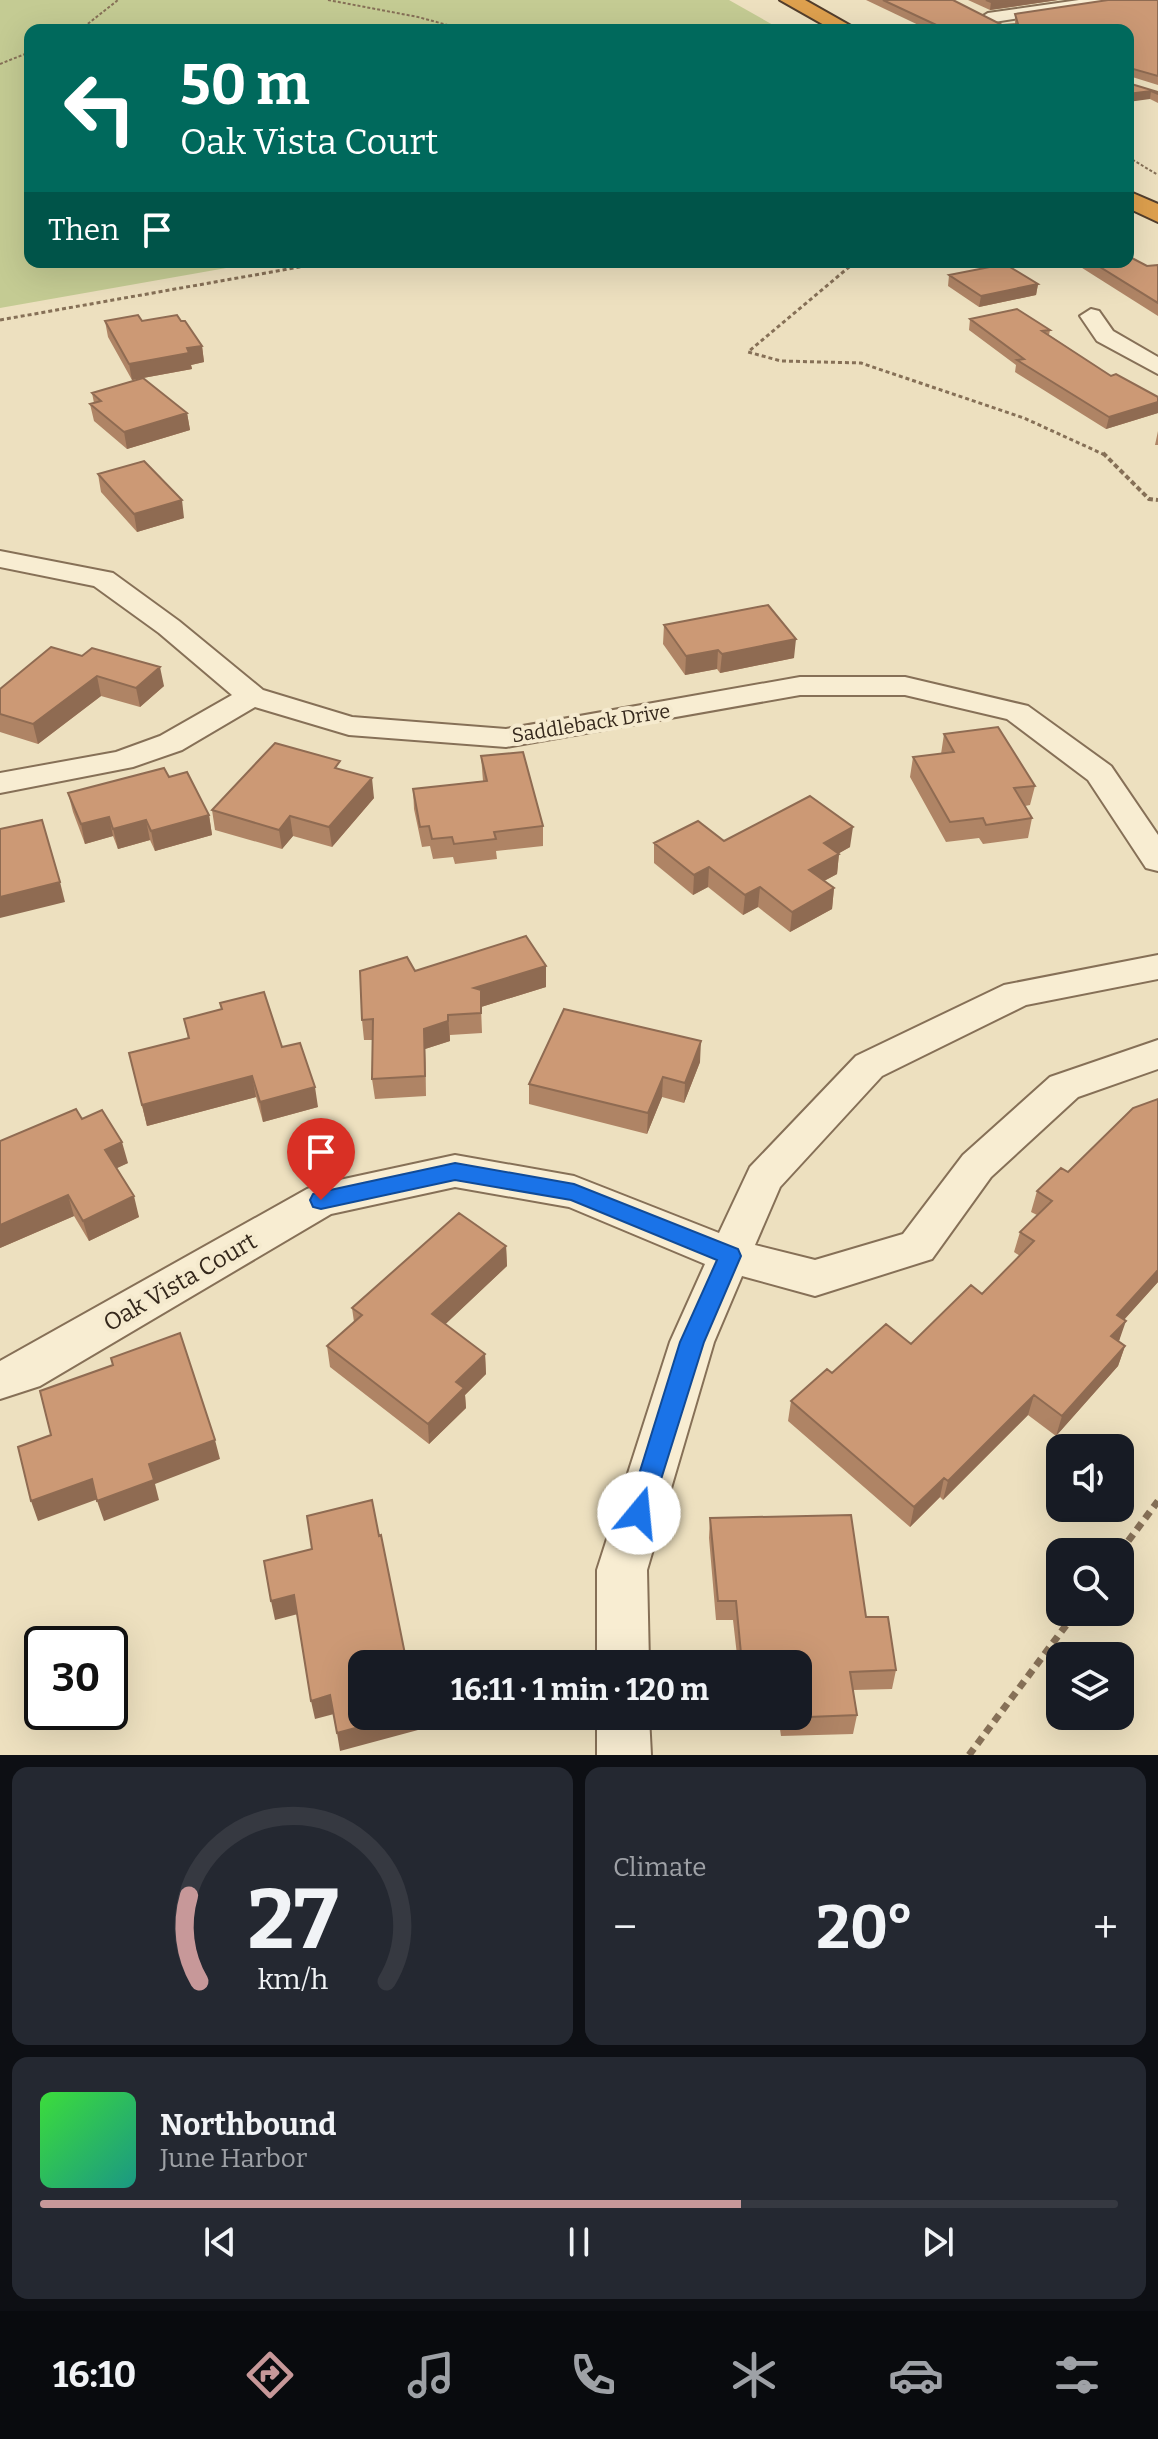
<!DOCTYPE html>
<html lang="en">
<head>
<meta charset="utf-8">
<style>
	body { margin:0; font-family:Bitter,serif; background:#242831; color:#f1f3f6; height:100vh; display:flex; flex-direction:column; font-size:30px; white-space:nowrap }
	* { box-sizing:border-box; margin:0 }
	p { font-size:26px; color:#9ea1a6 }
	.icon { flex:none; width:44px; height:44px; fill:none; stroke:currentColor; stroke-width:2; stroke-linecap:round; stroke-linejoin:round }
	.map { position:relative; height:1755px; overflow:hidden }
	.details { display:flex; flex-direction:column; gap:12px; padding:12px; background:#0d0f14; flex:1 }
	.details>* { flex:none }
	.guide { position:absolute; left:24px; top:24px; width:1110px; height:244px; border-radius:16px; box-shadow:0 8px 32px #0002; background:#00695c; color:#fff; overflow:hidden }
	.tools { position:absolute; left:1046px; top:1434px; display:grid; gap:16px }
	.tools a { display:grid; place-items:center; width:88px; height:88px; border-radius:16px; background:#171b24; box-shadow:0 8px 32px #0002; font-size:40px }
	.speed { position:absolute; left:24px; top:1626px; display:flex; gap:16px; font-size:40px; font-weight:700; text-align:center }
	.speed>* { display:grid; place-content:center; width:104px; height:104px; border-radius:50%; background:#171b24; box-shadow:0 8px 32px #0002; line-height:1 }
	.speed .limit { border:4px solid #111; border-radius:12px; background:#fff; color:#111 }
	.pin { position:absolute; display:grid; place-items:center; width:68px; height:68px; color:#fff; margin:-82px -34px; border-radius:50% 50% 50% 0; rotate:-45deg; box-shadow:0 0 8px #0007 }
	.pin .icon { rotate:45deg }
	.me { position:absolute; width:88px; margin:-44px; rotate:17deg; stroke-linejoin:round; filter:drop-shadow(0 0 6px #0008) }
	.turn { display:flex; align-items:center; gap:28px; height:168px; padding:0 24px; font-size:36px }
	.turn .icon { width:104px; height:104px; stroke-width:2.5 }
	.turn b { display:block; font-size:56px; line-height:68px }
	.then { display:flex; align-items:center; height:76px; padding:0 24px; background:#0003; gap:16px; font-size:30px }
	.big { font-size:60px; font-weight:700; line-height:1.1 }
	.details .tile { flex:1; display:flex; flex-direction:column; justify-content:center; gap:12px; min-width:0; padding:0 28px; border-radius:16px; background:#242831 }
	.details .dial { align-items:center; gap:0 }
	.dial svg { height:208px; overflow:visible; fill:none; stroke:#363941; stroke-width:7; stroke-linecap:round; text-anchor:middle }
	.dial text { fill:#f1f3f6; stroke:none }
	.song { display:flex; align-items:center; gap:24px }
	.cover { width:96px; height:96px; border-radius:12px; background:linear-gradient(135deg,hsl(120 70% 55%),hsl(170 70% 35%)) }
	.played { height:8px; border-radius:4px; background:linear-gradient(90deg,#c79899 65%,#363941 65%) }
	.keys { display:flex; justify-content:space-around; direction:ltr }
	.heat { display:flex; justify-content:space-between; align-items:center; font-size:44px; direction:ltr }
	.details .tiles { flex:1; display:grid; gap:12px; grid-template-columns:1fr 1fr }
	.tile:last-child { grid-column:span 2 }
	.trip { position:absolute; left:348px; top:1650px; width:464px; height:80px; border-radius:16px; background:#171b24; box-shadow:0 8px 32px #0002; font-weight:700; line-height:80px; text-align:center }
	.dock { display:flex; height:128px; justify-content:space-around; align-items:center; background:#090b0e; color:#9ea1a6 }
	.dock .icon { width:56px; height:56px }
	.dock .active { color:#c79899 }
	.dock b { font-size:36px; color:#f1f3f6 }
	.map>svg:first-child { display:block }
</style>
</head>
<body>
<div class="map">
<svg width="1158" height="1755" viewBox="0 0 1158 1755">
	<rect width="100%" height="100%" fill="#ede0bf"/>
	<path fill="#c4cb93" d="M0 0H729L782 30H30V262H260L0 308Z"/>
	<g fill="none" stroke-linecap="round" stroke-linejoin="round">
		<defs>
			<path id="minor" d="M1079 0H1116L1109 4 988 23 980 18 988 13Z
				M1091 309 1099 311 1113 331 1158 357V374L1097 341 1080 316Z
				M0 551 113 573 179 621 263 690 352 717 506 729 800 677H905L1028 706 1111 766 1158 835V871L1146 868 1088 780 1007 719 905 695H800L506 747 349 735 255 707 182 750 133 767 0 793V773L116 752 160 736 232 695 159 633 94 586 0 567Z
				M1158 955V979L1026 1005 882 1076 780 1187 755 1245 815 1260 903 1234 963 1155 1050 1077 1158 1040V1069L1078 1097 991 1177 932 1259 815 1296 742 1276 714 1342 647 1570 649 1664H597V1570L670 1342 705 1264 569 1207 455 1187 331 1214 40 1386 0 1399V1361L307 1189 321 1184 455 1155 574 1176 719 1233 750 1167 856 1056 1004 985Z
				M597 1716H649L651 1755H597Z"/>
			<path id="highway" d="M780 0H805L858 30H833Z
				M1128 191 1158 204V222L1128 208Z"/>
		</defs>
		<use href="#minor" stroke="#867057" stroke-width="4"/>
		<use href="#highway" stroke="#533e2c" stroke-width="4"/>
		<path stroke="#867057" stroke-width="2" stroke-dasharray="3 2" stroke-linecap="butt" d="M328 0 418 17 466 30
			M80 30 118 0
			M0 64 30 52
			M1128 157 1158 175"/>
		<path stroke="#867057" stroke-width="3" stroke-dasharray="4 3" stroke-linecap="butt" d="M855 262 748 352 781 361 861 363 1024 418 1105 455
			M0 320 328 262"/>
		<path stroke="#867057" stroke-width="4" stroke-dasharray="5 3" stroke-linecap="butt" d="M1103 453 1149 499 1158 500"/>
		<path stroke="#867057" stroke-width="7" stroke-dasharray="8 6" stroke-linecap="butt" d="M1120 1552 1158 1501
			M969 1755 1076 1612"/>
		<use href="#minor" fill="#f8edd2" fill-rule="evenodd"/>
		<use href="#highway" fill="#dea04e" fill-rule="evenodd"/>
	</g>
	<path fill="#af8465" d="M866 0H953L1002 25 1015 24V14L1158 0V85L1129 76 1128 30H929Z
		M968 0H1058L990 10Z
		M1128 83 1158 92V103L1150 99Z
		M1080 262H1128L1147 266 1158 265V316L1079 266Z
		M949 275 1038 284 1036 295 979 307 948 286Z
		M970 319 1050 330 1049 335 1111 376 1158 397V413L1106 429 1015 372 1016 365 969 330Z
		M105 321H181L202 346 204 362 191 365 192 369 143 378 187 413 190 430 127 449 94 421 90 404 94 403 92 393 140 379 132 380 108 337Z
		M1158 431V445H1155Z
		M98 474 184 518 137 532 101 492Z
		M664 625 794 658 720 673 717 669 685 675 663 644Z
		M51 647 164 686 140 707 101 696 38 744 0 732V689Z
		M944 734 1035 786 1030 805 1025 806 1032 818 1028 838 983 844 979 838 946 842 910 777 913 757 941 754Z
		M481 756 543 826V846L496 851 497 859 455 864 453 857 433 859 430 846 422 847 414 809 413 789 483 781Z
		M341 770 374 798 332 847 293 836 282 849 215 830 212 810Z
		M169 777 209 815 212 835 155 851 150 840 118 849 113 836 85 844 73 812 68 793Z
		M724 841 850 847 839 853 837 874 824 881 834 888 832 909 790 932 758 907 743 915 708 887 693 895 654 863V843Z
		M546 966V987L481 1007 482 1033 450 1035V1041L425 1049 426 1096 375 1099 372 1079 373 1040H364L362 1020 415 971Z
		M220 1003 282 1047 318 1107 263 1122 256 1097 147 1126 129 1053 188 1038 184 1019 221 1009Z
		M700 1062 684 1103 662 1097 647 1134 529 1104V1084Z
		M1158 1099V1282L1124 1320 1119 1341 1125 1346 1118 1366 1056 1436 1028 1415 943 1500 940 1497 910 1527 788 1421 791 1401 832 1373 911 1344 982 1294 1020 1256 1014 1252 1020 1232 1037 1215 1031 1212 1037 1191 1068 1172Z
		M0 1141 128 1163 116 1168 139 1217 89 1241 74 1216 0 1248Z
		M506 1246 507 1266 445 1324 485 1354 486 1374 465 1395 466 1408 429 1444 330 1367 327 1346 354 1322 352 1308Z
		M710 1518 866 1617 896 1670 892 1689 853 1690 857 1715 853 1734 781 1736 778 1716H798V1664H738L733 1620H716L709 1538Z"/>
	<path fill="#8f6b52" d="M1008 0H1058L990 10 991 2Z
		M1151 91 1150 99 1128 102V94Z
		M1038 284 1036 295 979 307 981 296Z
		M202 346 204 362 191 365 192 369 132 380 129 364 187 348Z
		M1158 402V413L1106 429 1109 417Z
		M187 413 190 430 127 449 124 432Z
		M182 500 184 518 137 532 134 514Z
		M796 639 794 658 720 673 722 654Z
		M718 650 717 669 685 675 686 656Z
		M160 667 164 686 140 707 136 688Z
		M97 676 101 696 38 744 33 724Z
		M372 778 374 798 332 847 329 827Z
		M209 815 212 835 155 851 151 831Z
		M290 816 293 836 282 849 279 830Z
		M109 817 113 836 85 844 81 824Z
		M146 820 150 840 118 849 113 829Z
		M853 827 850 847 822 863 824 843Z
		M839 854 837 874 807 890 809 870Z
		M709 867 708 887 693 895 694 875Z
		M60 882 65 902 0 918V897Z
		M760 887 758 907 743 915 745 895Z
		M834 888 832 909 790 932 792 912Z
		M546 966V987L481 1007 482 1033 481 1007 474 988Z
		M448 1015 450 1041 425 1049 426 1096 424 1029Z
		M701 1041 700 1062 684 1103 685 1083Z
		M252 1076 256 1097 147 1126 142 1105Z
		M663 1077 662 1097 647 1134 648 1113Z
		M315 1087 318 1107 263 1122 260 1102Z
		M122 1142 128 1163 111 1171 105 1150Z
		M68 1195 74 1216 0 1248V1225Z
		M134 1196 139 1217 89 1241 83 1221Z
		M506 1246 507 1266 434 1335 432 1314Z
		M1158 1270V1282L1110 1335 1117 1315Z
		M1126 1321 1119 1341 1111 1336Z
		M1125 1346 1118 1366 1056 1436 1062 1416Z
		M485 1354 486 1374 465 1395 466 1408 429 1444 428 1424 456 1382Z
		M1034 1395 1028 1415 943 1500 948 1481Z
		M215 1440 220 1459 155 1484 159 1500 104 1521 97 1501 149 1464Z
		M944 1478 940 1497 910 1527 914 1507Z
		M92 1479 98 1499 38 1521 31 1501Z
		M294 1595 298 1614 275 1620 271 1601Z
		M330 1695 334 1714 315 1719 311 1701Z
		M400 1716H417L418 1730 340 1751 337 1733Z"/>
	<path fill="#cc9975" stroke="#8f6b52" stroke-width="2" d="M883 0H953L1002 25 1018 24 1015 14 1108 0H1158V76L1130 68 1128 70V30H947Z
		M986 0H1008L991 2Z
		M1128 83 1158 92V94L1151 91 1128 94Z
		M1128 256 1147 266 1158 265V303L1092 262H1128Z
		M1005 264 1038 284 981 296 949 275Z
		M1017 309 1050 330 1042 331 1111 376 1116 374 1158 397V402L1109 417 1017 360 1024 359 970 319Z
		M138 315 142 321 177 315 181 321H185L202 346 187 348 189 353 129 364 105 321Z
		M143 378 187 413 124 432 90 404 101 401 92 393Z
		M144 461 182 500 134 514 98 474Z
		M768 605 796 639 722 654 718 650 686 656 664 625Z
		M51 647 82 656 92 648 160 667 136 688 97 676 33 724 0 714V689Z
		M998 727 1035 786 1014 788 1032 818 986 825 983 818 950 822 913 757 954 752 944 734Z
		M275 743 340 761 335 768 372 778 329 827 290 816 279 830 212 810Z
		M523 752 543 826 494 832 496 839 454 844 452 837 432 839 429 826 420 827 413 789 487 781 481 756Z
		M164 768 169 777 187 772 209 815 151 831 146 820 113 829 109 817 81 824 68 793Z
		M810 796 853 827 824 843 839 854 809 870 834 888 792 912 760 887 745 895 709 867 694 875 654 843 698 821 724 841Z
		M42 820 60 882 0 897V829Z
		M526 936 546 966 474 988 481 990V1013L448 1015V1021L424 1029 425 1076 372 1079 373 1019 362 1020 360 971 407 957 415 971Z
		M264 992 282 1047 300 1043 315 1087 260 1102 252 1076 142 1105 129 1053 189 1038 184 1019 222 1009 220 1003Z
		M564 1009 701 1041 685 1083 663 1077 648 1113 529 1084Z
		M1158 1099V1270L1117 1315 1126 1321 1111 1336 1125 1346 1062 1416 1034 1395 948 1481 944 1478 914 1507 791 1401 827 1369 832 1373 886 1324 911 1344 971 1285 982 1294 1034 1241 1020 1232 1052 1201 1037 1191 1061 1168 1068 1172 1133 1108Z
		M76 1109 82 1119 102 1110 122 1142 105 1150 134 1196 83 1221 68 1195 0 1225V1141Z
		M459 1213 506 1246 432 1314 485 1354 456 1382 464 1388 428 1424 327 1346 362 1315 352 1308Z
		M180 1333 215 1440 149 1464 154 1480 97 1501 92 1479 31 1501 18 1447 51 1435 40 1391 113 1365 111 1358Z
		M372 1500 379 1536 381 1535 407 1664H362V1716H400L337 1733 330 1695 311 1701 294 1595 271 1601 264 1561 312 1549 307 1516Z
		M851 1515 866 1617H888L896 1670 850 1672 857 1715 784 1718 783 1716H798V1664H742L736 1601H718L710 1518Z"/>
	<path fill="#1a73e8" stroke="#114b97" stroke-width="2" d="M455 1163 574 1184 738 1249 741 1256 704 1342 648 1521 639 1524 630 1521 627 1513 680 1342 717 1260 571 1200 455 1180 321 1209 313 1207 310 1200 313 1194 321 1192Z"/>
	<g text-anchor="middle" stroke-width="8" stroke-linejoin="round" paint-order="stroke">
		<g font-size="20" fill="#35281c" stroke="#f5eace">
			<text transform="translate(591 723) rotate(-9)" y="7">Saddleback Drive</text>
		</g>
		<g font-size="24" fill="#35281c" stroke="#f5eace">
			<text transform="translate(180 1282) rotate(-30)" y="8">Oak Vista Court</text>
		</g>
	</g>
</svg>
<div class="tools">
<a><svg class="icon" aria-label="sound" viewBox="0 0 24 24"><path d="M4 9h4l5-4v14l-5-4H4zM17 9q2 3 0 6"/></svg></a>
<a><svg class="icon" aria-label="search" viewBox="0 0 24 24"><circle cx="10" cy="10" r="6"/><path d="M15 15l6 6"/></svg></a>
<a><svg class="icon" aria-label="layers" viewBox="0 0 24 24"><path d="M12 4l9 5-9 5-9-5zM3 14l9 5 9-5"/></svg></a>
</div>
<div class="speed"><div class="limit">30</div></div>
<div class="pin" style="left:321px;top:1200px;background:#d93025"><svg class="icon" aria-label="arrive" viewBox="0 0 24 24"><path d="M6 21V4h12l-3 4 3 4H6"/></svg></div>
<svg class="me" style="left:639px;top:1513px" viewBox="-20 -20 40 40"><circle r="19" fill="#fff"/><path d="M0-13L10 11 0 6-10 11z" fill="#1a73e8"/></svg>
<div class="trip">16:11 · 1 min · 120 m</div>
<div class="guide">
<div class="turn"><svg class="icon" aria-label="left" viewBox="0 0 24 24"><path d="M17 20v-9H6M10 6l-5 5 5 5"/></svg><div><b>50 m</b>Oak Vista Court</div></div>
<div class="then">Then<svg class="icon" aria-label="arrive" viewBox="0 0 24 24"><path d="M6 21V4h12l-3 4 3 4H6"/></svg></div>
</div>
</div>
<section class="details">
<div class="tiles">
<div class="tile dial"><svg viewBox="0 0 100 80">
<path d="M14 69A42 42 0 1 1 86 69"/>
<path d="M14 69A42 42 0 0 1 10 36" stroke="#c79899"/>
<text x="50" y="56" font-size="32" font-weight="700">27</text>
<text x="50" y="72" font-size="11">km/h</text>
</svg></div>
<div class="tile"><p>Climate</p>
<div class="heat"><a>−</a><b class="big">20°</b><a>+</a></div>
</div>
<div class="tile">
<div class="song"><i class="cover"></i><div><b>Northbound</b><p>June Harbor</p></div></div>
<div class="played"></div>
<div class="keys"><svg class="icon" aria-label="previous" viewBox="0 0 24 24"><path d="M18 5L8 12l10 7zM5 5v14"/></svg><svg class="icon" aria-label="pause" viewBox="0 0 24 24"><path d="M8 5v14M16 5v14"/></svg><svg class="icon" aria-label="next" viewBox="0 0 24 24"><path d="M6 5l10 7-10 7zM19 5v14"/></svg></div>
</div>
</div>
</section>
<nav class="dock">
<b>16:10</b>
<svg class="icon active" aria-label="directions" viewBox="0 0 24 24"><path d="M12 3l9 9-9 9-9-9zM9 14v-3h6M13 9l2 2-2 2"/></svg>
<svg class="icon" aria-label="music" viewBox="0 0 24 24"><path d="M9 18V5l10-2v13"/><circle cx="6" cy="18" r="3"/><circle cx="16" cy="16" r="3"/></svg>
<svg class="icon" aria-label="phone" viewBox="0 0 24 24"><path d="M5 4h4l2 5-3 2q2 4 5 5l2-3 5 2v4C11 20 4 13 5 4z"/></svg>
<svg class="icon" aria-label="climate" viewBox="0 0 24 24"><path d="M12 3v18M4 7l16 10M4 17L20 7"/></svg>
<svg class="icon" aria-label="car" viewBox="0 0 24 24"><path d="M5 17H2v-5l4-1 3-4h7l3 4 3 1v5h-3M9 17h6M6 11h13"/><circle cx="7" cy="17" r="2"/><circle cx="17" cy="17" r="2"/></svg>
<svg class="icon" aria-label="filters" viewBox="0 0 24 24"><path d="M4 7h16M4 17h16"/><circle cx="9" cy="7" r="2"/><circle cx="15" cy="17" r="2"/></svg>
</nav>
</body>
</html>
